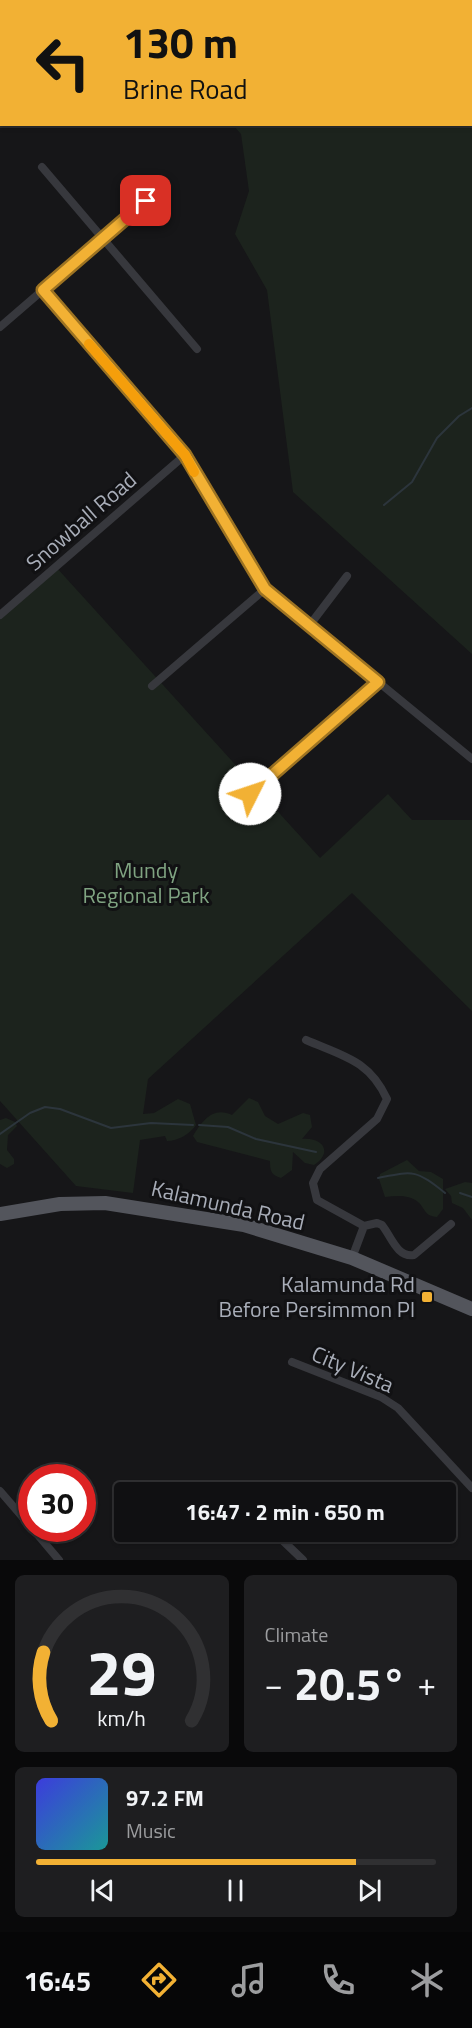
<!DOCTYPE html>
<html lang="en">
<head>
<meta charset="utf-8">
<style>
	body { margin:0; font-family:"Titillium Web",sans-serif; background:#1e1e20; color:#f1f3f6; height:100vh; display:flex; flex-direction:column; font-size:22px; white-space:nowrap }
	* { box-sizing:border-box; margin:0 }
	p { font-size:20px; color:#9c9d9f }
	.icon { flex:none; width:33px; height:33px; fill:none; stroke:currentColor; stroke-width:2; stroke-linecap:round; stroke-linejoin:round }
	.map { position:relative; height:1560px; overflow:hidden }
	.drawer { display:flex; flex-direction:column; gap:15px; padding:15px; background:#09090a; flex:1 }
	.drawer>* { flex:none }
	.top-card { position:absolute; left:0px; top:0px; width:472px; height:126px; box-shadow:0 2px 4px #0004,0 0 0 2px #303032; background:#f2b134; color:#111; overflow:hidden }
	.speed { position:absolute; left:18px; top:1464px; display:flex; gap:12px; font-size:30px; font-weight:700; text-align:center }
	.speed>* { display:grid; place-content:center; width:78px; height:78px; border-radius:50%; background:#101012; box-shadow:0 2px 4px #0004,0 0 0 2px #303032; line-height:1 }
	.speed .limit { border:9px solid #d22; background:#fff; color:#111 }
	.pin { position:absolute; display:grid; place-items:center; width:51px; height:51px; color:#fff; margin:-26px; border-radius:12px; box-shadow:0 3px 9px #0006 }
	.me { position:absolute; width:66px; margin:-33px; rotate:49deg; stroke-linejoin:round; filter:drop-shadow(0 0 4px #0008) }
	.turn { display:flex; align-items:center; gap:21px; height:126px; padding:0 24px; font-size:27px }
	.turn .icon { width:78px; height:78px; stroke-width:2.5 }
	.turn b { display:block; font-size:42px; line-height:51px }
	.big { font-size:45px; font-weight:700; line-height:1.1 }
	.drawer .card { flex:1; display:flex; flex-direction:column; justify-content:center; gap:9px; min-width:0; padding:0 21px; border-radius:9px; background:#1e1e20 }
	.drawer .dial { align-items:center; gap:0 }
	.dial svg { height:156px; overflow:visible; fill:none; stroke:#303032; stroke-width:7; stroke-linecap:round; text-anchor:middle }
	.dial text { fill:#f1f3f6; stroke:none }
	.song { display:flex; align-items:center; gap:18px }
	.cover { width:72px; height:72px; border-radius:9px; background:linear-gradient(135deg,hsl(240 70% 55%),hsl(180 70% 35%)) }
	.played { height:6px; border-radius:3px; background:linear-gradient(90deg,#f2b134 80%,#303032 80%) }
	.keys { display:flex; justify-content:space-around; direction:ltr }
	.heat { display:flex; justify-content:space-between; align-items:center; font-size:33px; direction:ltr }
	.drawer .tiles { flex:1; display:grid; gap:15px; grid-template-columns:1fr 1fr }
	.card:last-child { grid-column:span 2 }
	.trip { position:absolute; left:114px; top:1482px; width:342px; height:60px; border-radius:6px; background:#101012; box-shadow:0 2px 4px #0004,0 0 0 2px #303032; font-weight:700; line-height:60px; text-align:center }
	.menu { display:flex; height:96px; justify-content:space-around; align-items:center; background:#060607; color:#9c9d9f }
	.menu .icon { width:42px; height:42px }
	.menu .selected { color:#f2b134 }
	.menu b { font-size:27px; color:#f1f3f6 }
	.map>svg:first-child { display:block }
</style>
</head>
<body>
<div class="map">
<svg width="472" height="1560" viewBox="0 0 472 1560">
	<rect width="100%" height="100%" fill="#161618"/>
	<path fill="#1c231d" d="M0 0H472V654L293 492 267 290 235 234 249 191 241 134 233 125 471 124V2H2L0 107Z
		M56 567 320 858 388 794 412 820H472V1011L352 893 148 1079 143 1114 154 1113 178 1099 190 1104 196 1125C190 1134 178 1141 167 1141L165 1136 140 1140 133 1193 76 1186 0 1101V615Z
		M249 1098 258 1102 265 1116 278 1124 303 1113 310 1115 312 1127 302 1139C322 1137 334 1152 314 1165L305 1163 293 1152 292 1170 281 1178C271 1175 270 1171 270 1161L197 1142 193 1136C202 1121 213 1106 232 1115Z
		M6 1118 15 1122 17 1126 8 1135 7 1150 14 1159V1164L7 1168 0 1164V1120Z
		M407 1160 419 1171 431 1172 443 1179V1209L437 1217C424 1216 426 1209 418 1202 408 1194 396 1196 385 1197L379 1179 380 1174Z
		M465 1182 472 1183V1220L463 1208 452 1203 451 1196 445 1189Z"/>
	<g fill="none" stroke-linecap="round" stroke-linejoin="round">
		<path stroke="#2c353c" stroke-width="2" d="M384 505 412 482 437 438 459 416 472 408
			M199 1125 228 1127 256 1139 316 1152
			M0 1134 30 1113 45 1107 60 1109 111 1128 151 1123 193 1125
			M378 1178C413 1171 416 1169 445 1193
			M460 1193 472 1197"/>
		<path stroke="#37383d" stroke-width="8" d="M42 167 197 349
			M43 290 185 455 265 589 472 759
			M0 327 146 201
			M0 615 185 455
			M309 626 347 576
			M152 686 265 589
			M250 794 378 682
			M306 1040C343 1056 369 1060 387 1099L377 1119 320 1169 313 1183 317 1200 364 1226 377 1223 382 1225C391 1236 397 1258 414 1255L451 1224
			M352 1258 364 1226
			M292 1362 381 1397 398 1408 472 1488
			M0 1491 32 1528
			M32 1528 59 1560
			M279 1537 303 1560"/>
		<path stroke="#53555c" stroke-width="14" d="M0 1214 60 1204 105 1203 244 1225 352 1258 472 1309"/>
	</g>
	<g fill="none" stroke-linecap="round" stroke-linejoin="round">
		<defs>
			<path id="route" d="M146 201 43 290 185 455 265 589 378 682 250 794"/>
		</defs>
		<use href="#route" stroke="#9d7322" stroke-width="15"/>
		<use href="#route" stroke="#f2b134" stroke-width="10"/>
		<path stroke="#f59e0b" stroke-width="10" d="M89 344 185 455 194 472"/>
	</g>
	<rect fill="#f2b134" stroke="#111113" stroke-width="2" x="421" y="1291" width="12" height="12" rx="3"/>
	<g text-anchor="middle" stroke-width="6" stroke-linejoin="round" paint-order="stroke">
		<g font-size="22" fill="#a8adb8" stroke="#111113">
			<text transform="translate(81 521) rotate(-41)" y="8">Snowball Road</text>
			<text transform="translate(228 1205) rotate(13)" y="8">Kalamunda Road</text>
			<text transform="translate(353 1369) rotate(23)" y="8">City Vista</text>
		</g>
		<g font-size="22" fill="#7fa381" stroke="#111113">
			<text x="146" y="878">Mundy<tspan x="146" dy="25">Regional Park</tspan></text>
		</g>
		<g font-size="22" fill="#a8adb8" stroke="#111113" text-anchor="end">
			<text x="415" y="1292">Kalamunda Rd<tspan x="415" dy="25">Before Persimmon Pl</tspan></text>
		</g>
	</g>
</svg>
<div class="speed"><div class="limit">30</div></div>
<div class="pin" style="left:146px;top:201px;background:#d93025"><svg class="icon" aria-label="arrive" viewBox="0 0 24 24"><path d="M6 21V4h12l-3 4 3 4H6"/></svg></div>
<svg class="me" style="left:250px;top:794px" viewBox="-20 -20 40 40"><circle r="19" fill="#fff"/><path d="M0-13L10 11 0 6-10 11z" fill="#f2b134"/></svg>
<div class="trip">16:47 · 2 min · 650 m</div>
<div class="top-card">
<div class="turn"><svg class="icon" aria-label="left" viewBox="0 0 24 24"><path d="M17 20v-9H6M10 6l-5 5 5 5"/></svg><div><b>130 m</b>Brine Road</div></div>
</div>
</div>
<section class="drawer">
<div class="tiles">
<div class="card dial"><svg viewBox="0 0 100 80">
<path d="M14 69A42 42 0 1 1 86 69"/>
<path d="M14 69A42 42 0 0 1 10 34" stroke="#f2b134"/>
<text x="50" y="56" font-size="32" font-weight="700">29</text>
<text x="50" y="72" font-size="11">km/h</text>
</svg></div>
<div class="card"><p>Climate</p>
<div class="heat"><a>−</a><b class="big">20.5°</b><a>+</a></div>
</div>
<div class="card">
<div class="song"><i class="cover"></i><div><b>97.2 FM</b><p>Music</p></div></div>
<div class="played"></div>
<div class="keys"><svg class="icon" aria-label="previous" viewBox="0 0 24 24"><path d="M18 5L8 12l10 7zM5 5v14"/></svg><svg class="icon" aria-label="pause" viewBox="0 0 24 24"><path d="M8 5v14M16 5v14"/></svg><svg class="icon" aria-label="next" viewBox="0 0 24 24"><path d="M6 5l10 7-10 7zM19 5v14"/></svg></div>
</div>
</div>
</section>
<nav class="menu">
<b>16:45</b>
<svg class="icon selected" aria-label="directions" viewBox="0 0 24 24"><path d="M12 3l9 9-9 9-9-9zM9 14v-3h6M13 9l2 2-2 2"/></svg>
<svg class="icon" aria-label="music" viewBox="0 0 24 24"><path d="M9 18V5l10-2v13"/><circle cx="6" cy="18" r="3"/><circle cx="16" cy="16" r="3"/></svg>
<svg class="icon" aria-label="phone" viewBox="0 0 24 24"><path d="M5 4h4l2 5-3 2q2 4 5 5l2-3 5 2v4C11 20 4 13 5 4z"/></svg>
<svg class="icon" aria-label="climate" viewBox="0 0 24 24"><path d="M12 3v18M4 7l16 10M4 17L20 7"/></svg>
</nav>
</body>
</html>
